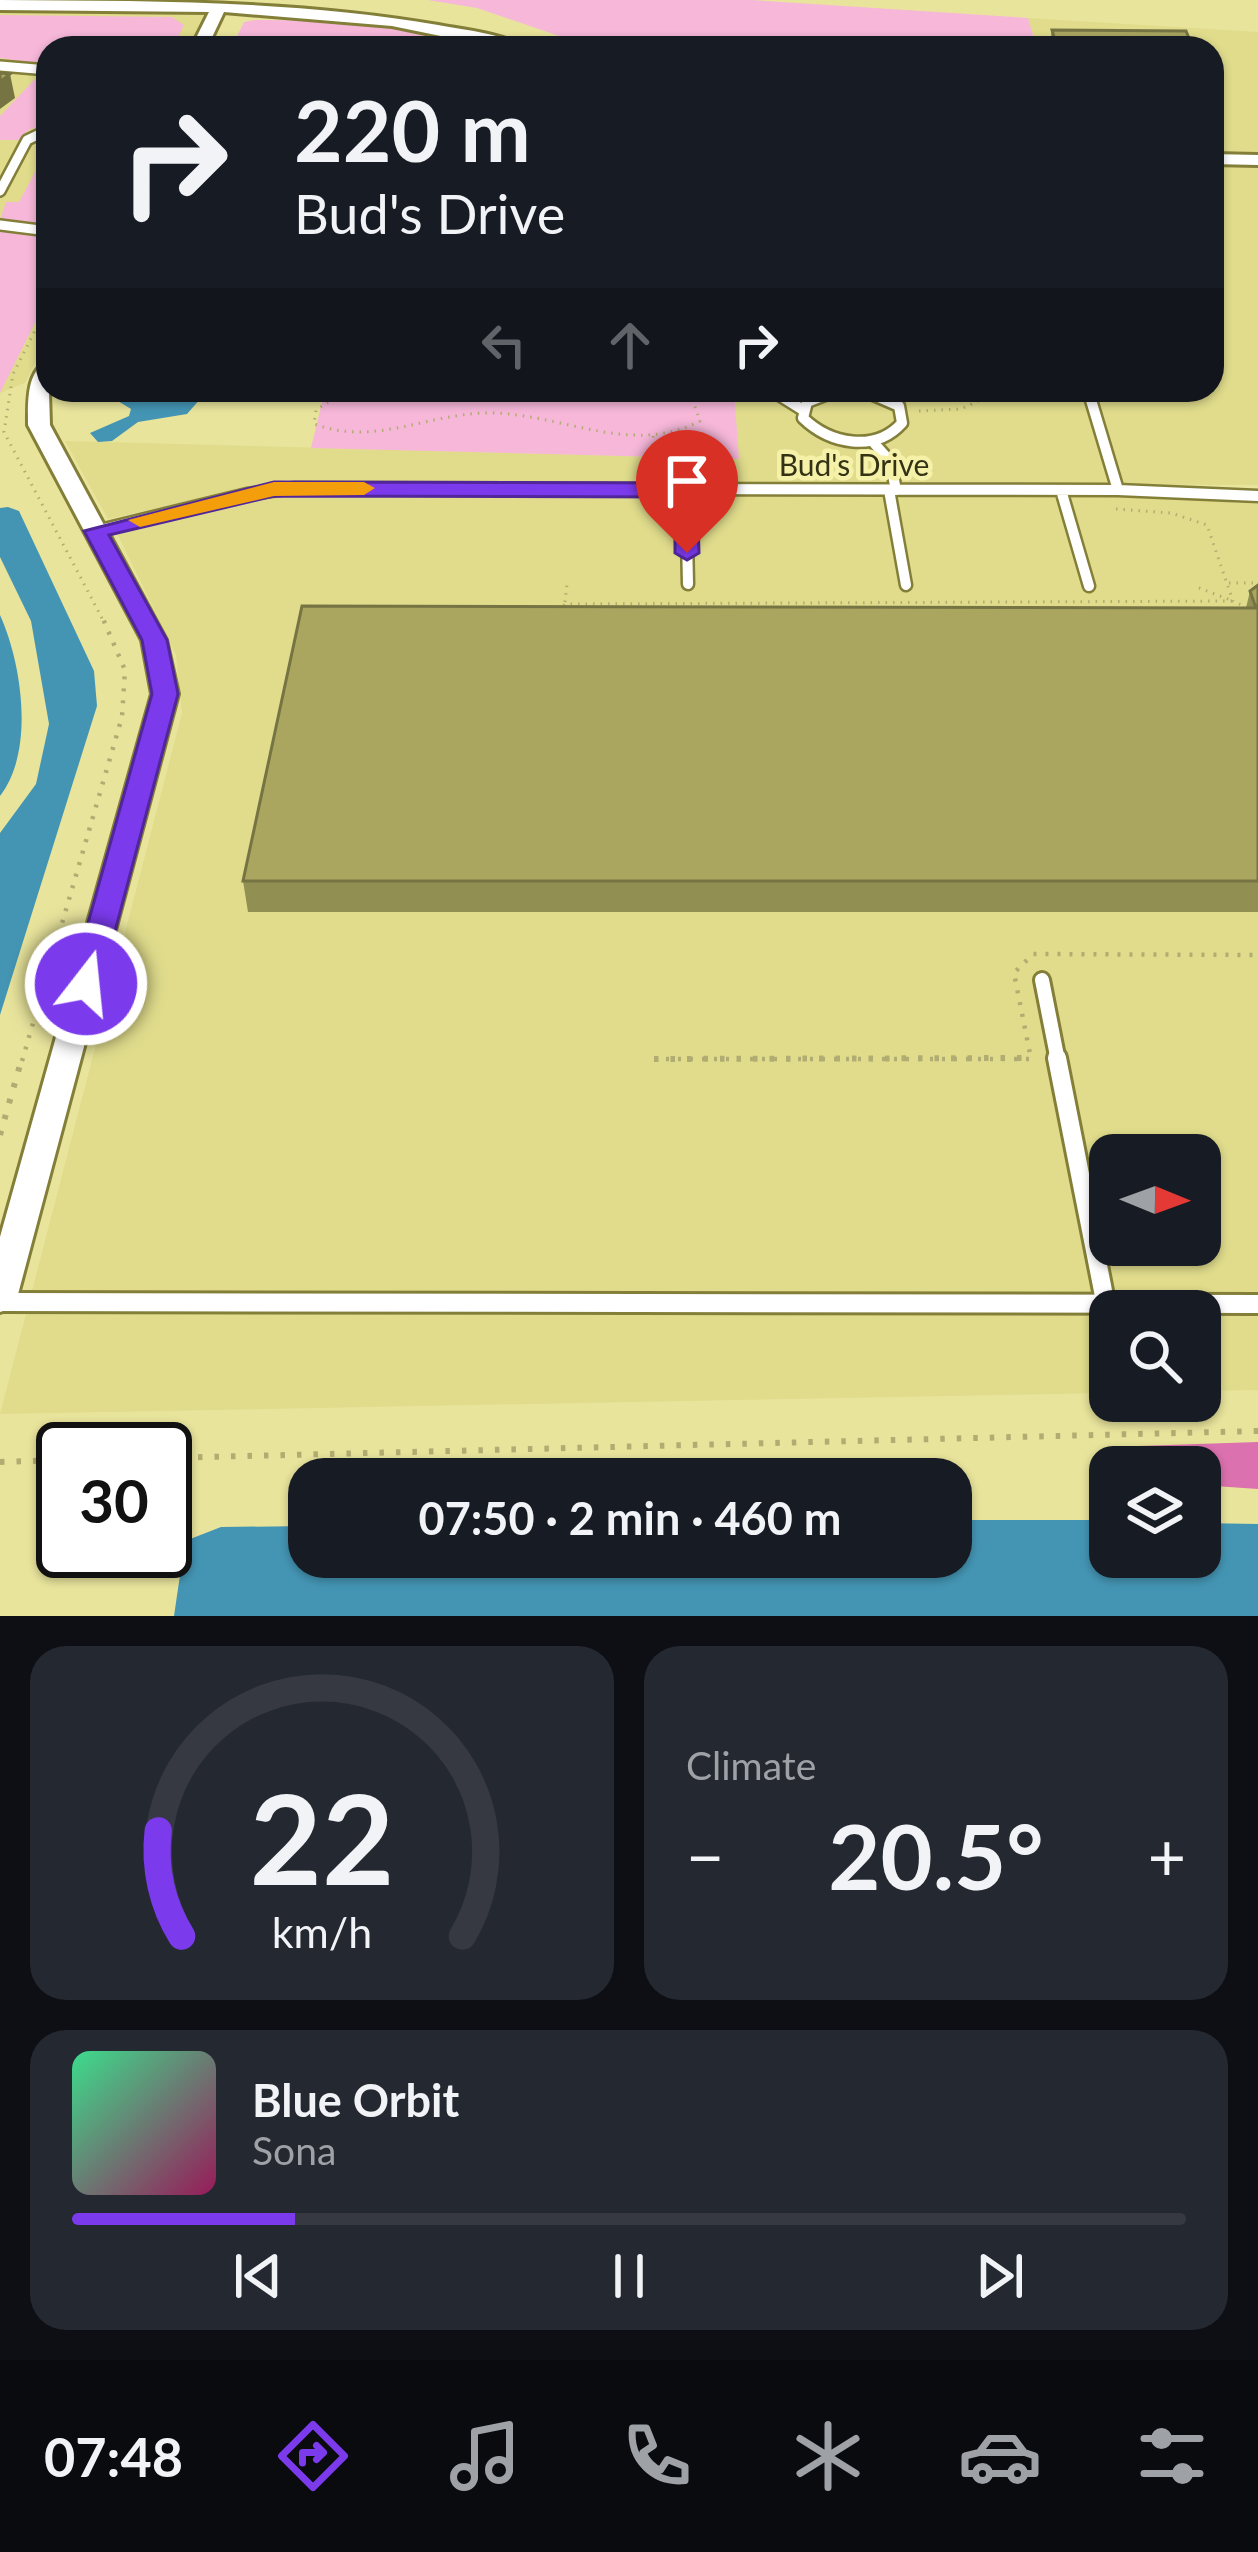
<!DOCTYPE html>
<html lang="en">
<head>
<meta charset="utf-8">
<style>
	body { margin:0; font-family:Lato,sans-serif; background:#242831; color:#f1f3f6; height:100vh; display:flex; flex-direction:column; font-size:45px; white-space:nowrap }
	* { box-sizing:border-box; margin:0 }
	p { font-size:39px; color:#9ea1a6 }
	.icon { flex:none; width:66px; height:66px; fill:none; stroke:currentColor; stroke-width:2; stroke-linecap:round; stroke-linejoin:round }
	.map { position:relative; height:1616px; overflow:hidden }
	.drawer { display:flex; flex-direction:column; gap:30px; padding:30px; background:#0d0f14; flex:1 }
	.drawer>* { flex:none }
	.banner { position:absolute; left:36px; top:36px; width:1188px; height:366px; border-radius:36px; box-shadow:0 3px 9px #0004; background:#171b24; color:#f1f3f6; overflow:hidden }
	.needle { width:78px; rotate:91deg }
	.controls { position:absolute; left:1089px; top:1134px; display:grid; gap:24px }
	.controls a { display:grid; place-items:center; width:132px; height:132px; border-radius:24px; background:#171b24; box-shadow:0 3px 9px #0004; font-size:60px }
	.speed { position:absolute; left:36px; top:1422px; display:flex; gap:24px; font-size:60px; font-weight:700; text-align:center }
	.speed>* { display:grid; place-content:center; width:156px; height:156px; border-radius:50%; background:#171b24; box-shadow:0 3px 9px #0004; line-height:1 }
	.speed .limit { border:6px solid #111; border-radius:18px; background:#fff; color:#111 }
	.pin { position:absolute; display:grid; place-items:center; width:102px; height:102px; color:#fff; margin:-123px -51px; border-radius:50% 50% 50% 0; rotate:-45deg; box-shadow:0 0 12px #0007 }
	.pin .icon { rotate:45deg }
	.me { position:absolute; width:132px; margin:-66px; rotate:16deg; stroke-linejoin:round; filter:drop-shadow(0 0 9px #0008) }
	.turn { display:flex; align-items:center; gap:42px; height:252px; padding:0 60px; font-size:54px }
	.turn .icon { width:156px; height:156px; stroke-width:2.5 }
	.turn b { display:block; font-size:84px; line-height:102px }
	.lanes { display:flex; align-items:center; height:114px; padding:0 60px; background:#0003; justify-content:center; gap:60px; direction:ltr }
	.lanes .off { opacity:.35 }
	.big { font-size:90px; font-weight:700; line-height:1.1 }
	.drawer .card { flex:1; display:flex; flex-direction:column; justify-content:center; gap:18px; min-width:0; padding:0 42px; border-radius:36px; background:#242831 }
	.drawer .dial { align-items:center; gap:0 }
	.dial svg { height:312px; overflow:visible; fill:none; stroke:#363941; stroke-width:7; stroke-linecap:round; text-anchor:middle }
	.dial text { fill:#f1f3f6; stroke:none }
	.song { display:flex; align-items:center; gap:36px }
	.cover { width:144px; height:144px; border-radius:18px; background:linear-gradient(135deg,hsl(150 70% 55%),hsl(330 70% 35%)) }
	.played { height:12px; border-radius:6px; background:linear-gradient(90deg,#7c3aed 20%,#363941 20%) }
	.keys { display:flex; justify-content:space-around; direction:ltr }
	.heat { display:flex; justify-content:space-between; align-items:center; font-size:66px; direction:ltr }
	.drawer .tiles { flex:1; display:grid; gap:30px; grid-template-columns:1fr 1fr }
	.card:last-child { grid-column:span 2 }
	.trip { position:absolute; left:288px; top:1458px; width:684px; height:120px; border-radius:36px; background:#171b24; box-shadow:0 3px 9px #0004; font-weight:700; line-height:120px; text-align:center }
	.tab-bar { display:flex; height:192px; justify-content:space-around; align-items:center; background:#090b0e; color:#9ea1a6 }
	.tab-bar .icon { width:84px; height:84px }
	.tab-bar .active { color:#7c3aed }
	.tab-bar b { font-size:54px; color:#f1f3f6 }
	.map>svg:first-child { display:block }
</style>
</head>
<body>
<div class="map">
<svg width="1258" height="1616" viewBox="0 0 1258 1616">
	<rect width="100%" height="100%" fill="#e8e49c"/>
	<path fill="#e0dc8c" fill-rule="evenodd" d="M0 10 205 12 188 48H48V336L25 383 0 393Z
		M1028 18 1258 32V485L285 480 108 519 65 441 738 459 734 390H1212V48H1037Z
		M298 495 1147 497 1258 504V1390L1200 1391V1311H1110V1393L0 1414 182 713 176 655 118 535 258 499ZM1110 1155H1200V1245H1110Z"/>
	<path fill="#f6b7d9" d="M428 0H751L1028 18 1037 48H594L477 8Z
		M0 15 172 17 184 25 173 48H48V65L0 58Z
		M255 20C328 20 399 22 468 48H231L244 22Z
		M48 75V126L30 129 19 140H0V116L34 80Z
		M48 148V226L0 220 6 202H19Z
		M0 230 48 236V297L0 393Z
		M325 390H734L739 459 311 448Z"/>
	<path fill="#dc71af" d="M1258 1442V1489L1200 1485V1467H1111L1108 1447Z"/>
	<path fill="#4495b4" d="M100 390H208L187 414 138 422 112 441 98 442 90 433 129 416 131 409Z
		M8 507 19 511 94 671 97 706 0 1015V833L36 784 49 724 31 621 0 557V508Z
		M0 615C22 664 35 751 0 796Z
		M951 1520H1110V1557H1200V1523L1258 1524V1616H174L185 1541 221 1527 309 1526V1557H951Z"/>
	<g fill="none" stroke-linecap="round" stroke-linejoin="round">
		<defs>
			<path id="service-far3" d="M0 66 48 70
				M0 191 27 140 48 130
				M0 225 48 231"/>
			<path id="service-far2" d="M771 390 803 410
				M838 390 807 402 803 418C830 444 875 453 902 423L899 406 862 390
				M1088 390 1118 490
				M873 442 890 461 896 490
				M686 490 688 584
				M889 490 906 585
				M1061 490 1089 586
				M96 531 247 494 295 488 1118 490 1258 496"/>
			<path id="service-far1" d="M1042 980 1058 1061"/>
			<path id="service" d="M1057 1058 1105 1301
				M0 1302 1258 1304"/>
			<path id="minor" d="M0 0C147 1 293 0 438 25 465 30 504 34 526 48H499L392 26 224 12 207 48H191L209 12 0 10Z
				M1212 154 1258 155V165L1212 164Z
				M48 361 50 425 166 640 178 694 17 1298 12 1308 0 1312V1237L152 694 142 640 28 425C28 403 26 371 48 361Z"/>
		</defs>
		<use href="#service-far3" stroke="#837f39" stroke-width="14"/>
		<use href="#service-far2" stroke="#837f39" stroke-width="15"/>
		<use href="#service-far1" stroke="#837f39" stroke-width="20"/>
		<use href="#service" stroke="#837f39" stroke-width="24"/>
		<use href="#minor" stroke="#837f39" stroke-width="6"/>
		<path stroke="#b1ad72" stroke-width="3" stroke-dasharray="1.5 6" stroke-linecap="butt" d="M278 48 333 41 359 48
			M48 305 13 374 4 432 104 622
			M347 390 316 410 314 424C376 447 427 413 489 413 561 413 631 457 700 421L689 390
			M919 411 961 409 1002 390
			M653 436 655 472
			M1116 509 1171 513 1207 525 1233 601 1250 609
			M1229 583H1258
			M565 602 567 584
			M560 612 565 604 1233 601 1194 586"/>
		<path stroke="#b1ad72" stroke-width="4.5" stroke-dasharray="3 9" stroke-linecap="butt" d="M654 1059H1031L1014 973 1033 954 1258 955
			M22 1061 122 717 125 670 103 619"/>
		<path stroke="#b1ad72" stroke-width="6" stroke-dasharray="4.5 12" stroke-linecap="butt" d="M654 1059 1031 1058
			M0 1135 22 1058
			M165 1458 1258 1431
			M0 1462 63 1460"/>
		<use href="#service-far3" stroke="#fff" stroke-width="9"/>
		<use href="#service-far2" stroke="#fff" stroke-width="10"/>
		<use href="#service-far1" stroke="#fff" stroke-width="14"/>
		<use href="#service" stroke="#fff" stroke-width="18"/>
		<use href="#minor" fill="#fff" fill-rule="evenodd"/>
	</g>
	<path fill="#928f53" d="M1052 30 1193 48H1049Z
		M1258 585V912H248L243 881 1246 608 1250 591Z"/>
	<path fill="#777443" d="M10 74 15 98 0 109V82Z"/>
	<path fill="#aaa660" stroke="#777443" stroke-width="3" d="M1052 30 1186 31 1193 48H1057Z
		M0 73 10 74 0 82Z
		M1258 585V881H243L302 606 1256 608 1250 591Z"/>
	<path fill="#7c3aed" stroke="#51269a" stroke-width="3" d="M274 482 686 483 697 490 699 553 687 560 675 553V497L274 496 109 535 167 640 178 694 101 984 97 992H76L71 984 152 694 142 640 84 531Z"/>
	<path fill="#f59e0b" d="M274 482H364L375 488 364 495 274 496 140 527 128 520Z"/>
	<g text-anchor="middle" stroke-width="9" stroke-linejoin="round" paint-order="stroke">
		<g font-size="30" fill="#343215" stroke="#f5f1a9">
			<text x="854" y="476">Bud's Drive</text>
		</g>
	</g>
</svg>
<div class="controls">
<a><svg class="needle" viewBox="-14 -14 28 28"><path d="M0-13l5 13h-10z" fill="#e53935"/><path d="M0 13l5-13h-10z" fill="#9ea1a6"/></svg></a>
<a><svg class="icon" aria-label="search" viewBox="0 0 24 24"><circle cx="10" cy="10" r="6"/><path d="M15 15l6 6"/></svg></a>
<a><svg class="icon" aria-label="layers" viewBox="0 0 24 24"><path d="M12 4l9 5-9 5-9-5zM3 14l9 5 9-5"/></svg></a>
</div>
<div class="speed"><div class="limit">30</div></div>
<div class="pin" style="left:687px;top:553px;background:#d93025"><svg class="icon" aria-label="arrive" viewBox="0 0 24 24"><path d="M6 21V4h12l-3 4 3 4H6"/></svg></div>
<svg class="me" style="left:86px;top:984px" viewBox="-20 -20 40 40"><circle r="17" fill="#7c3aed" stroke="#fff" stroke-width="3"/><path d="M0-11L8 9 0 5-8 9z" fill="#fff"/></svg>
<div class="trip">07:50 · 2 min · 460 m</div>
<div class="banner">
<div class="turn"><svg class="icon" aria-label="right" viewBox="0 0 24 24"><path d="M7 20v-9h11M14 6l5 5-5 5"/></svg><div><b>220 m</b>Bud's Drive</div></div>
<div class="lanes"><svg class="icon off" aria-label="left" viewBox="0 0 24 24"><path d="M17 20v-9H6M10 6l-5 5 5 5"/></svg><svg class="icon off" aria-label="ahead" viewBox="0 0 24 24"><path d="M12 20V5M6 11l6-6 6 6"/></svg><svg class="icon" aria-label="right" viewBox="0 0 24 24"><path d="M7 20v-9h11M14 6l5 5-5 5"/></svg></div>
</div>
</div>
<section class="drawer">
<div class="tiles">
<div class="card dial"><svg viewBox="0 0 100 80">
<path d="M14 69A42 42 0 1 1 86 69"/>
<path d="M14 69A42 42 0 0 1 8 42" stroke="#7c3aed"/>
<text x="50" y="56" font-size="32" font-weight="700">22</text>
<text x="50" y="72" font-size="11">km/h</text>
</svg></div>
<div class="card"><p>Climate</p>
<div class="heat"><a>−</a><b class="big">20.5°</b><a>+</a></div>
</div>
<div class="card">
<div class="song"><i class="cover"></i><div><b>Blue Orbit</b><p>Sona</p></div></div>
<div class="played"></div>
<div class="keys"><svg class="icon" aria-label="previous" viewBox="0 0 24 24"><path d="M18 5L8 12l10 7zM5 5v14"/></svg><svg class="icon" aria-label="pause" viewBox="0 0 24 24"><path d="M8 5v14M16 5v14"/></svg><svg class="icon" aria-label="next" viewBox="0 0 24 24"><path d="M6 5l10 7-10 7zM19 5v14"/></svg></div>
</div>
</div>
</section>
<nav class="tab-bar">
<b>07:48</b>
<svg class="icon active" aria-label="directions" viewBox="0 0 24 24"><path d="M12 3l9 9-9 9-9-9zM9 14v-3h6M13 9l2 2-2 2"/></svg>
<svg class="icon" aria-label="music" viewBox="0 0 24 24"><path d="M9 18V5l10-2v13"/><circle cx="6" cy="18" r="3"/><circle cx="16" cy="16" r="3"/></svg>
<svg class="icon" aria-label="phone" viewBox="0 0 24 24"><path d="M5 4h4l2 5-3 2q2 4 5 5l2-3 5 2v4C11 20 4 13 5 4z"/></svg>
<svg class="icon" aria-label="climate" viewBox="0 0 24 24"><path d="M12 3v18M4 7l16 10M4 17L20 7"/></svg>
<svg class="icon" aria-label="car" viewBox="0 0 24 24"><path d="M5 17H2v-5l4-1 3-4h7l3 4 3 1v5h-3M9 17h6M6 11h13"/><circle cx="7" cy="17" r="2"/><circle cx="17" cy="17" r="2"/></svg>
<svg class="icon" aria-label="filters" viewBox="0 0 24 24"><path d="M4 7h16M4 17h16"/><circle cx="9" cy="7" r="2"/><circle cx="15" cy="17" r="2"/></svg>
</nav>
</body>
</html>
